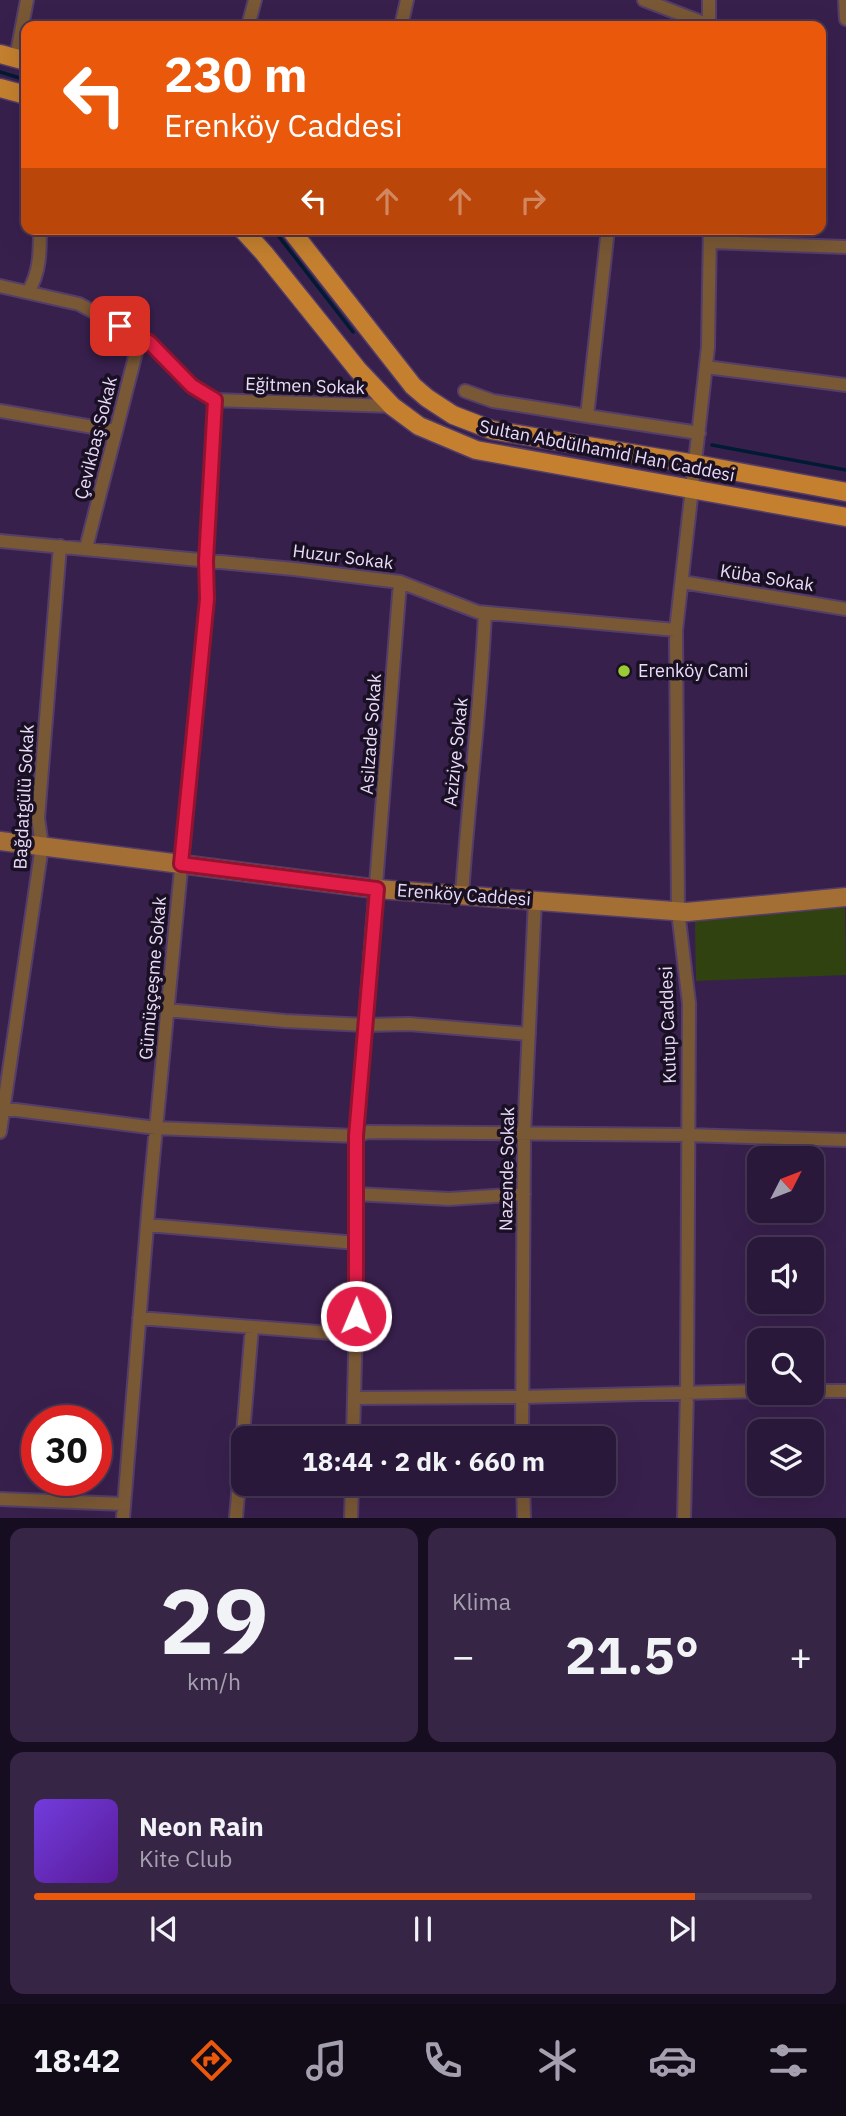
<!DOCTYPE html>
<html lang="tr">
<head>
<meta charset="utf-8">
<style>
	body { margin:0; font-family:"IBM Plex Sans",sans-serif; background:#362545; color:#f1f3f6; height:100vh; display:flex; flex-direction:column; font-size:26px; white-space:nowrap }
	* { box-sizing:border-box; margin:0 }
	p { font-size:23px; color:#a5a0af }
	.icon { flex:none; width:38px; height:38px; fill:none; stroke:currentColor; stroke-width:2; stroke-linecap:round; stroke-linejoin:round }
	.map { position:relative; height:1518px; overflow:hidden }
	.drawer { display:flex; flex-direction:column; gap:10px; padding:10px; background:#170d20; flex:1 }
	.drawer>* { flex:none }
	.hud { position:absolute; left:21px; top:21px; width:805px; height:214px; border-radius:14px; box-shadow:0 7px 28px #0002,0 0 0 2px #463754; background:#ea580c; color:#fff; overflow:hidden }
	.needle { width:46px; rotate:48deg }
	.buttons { position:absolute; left:747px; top:1146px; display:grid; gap:14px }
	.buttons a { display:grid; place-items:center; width:77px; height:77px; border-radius:14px; background:#2a183a; box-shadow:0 7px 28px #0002,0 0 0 2px #463754; font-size:35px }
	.speed { position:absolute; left:21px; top:1405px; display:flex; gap:14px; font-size:35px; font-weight:700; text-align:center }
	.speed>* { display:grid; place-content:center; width:91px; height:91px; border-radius:50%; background:#2a183a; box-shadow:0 7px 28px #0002,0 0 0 2px #463754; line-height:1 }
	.speed .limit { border:10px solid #d22; background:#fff; color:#111 }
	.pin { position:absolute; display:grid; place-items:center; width:60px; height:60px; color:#fff; margin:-30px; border-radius:14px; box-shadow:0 4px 10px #0006 }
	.me { position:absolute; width:77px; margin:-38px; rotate:1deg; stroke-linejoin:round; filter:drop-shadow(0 0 5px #0008) }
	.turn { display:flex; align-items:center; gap:24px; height:147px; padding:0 28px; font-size:32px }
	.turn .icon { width:91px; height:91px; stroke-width:2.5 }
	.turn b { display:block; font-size:49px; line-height:60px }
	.lanes { display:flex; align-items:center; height:66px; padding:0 28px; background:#0003; justify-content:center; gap:35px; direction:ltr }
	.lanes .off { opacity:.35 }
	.big { font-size:52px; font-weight:800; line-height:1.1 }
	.drawer .tile { flex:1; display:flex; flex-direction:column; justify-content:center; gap:10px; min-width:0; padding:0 24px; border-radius:14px; background:#362545 }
	.drawer .dial { align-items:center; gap:0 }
	.dial b { font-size:91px; line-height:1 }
	.song { display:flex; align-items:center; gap:21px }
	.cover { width:84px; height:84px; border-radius:10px; background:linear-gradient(135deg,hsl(260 70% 55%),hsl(270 70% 35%)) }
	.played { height:7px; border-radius:4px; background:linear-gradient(90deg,#ea580c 85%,#463754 85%) }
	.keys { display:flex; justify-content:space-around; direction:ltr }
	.heat { display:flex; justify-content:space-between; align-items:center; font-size:38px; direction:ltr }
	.drawer .tiles { flex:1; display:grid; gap:10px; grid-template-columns:1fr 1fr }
	.tile:last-child { grid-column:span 2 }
	.trip { position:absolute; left:231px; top:1426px; width:385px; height:70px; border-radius:14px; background:#2a183a; box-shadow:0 7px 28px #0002,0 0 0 2px #463754; font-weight:800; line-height:70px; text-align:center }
	.menu { display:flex; height:112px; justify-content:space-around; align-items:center; background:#110a17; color:#a5a0af }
	.menu .icon { width:49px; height:49px }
	.menu .active { color:#ea580c }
	.menu b { font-size:32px; color:#f1f3f6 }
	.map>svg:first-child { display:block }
</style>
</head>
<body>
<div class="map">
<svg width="846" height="1518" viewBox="0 0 846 1518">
	<rect width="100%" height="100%" fill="#38204d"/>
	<path fill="#314211" d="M845 905 846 975 696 981 695 921Z"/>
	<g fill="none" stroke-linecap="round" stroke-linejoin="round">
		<path stroke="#001b33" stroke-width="3.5" d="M0 72 26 80
			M273 229 353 332
			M712 445 846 470"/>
		<defs>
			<path id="street" d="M644 0 709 25
				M709 0V26
				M845 0 846 19
				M248 26 255 0
				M401 26 407 0
				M16 58 27 0
				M710 242 846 247
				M0 286 79 304 149 342 192 386 215 400 392 406
				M28 292C40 273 40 252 40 229
				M706 367 846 385
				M465 391 493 401 587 416 608 229
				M0 411 116 431
				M587 416 699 433
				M0 541 294 569 400 582 478 612 676 630
				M86 548 140 337
				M682 582 846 609
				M462 895C468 801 481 707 485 613
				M167 1010 285 1021 365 1025 409 1024 529 1034
				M0 1108 156 1128 356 1136 368 1132 688 1135 846 1140
				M0 1132 42 846 38 818 60 546
				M356 1194 449 1199 524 1194
				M147 1225 357 1243
				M139 1318 356 1335
				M812 1391H846
				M354 1398 521 1397 760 1391
				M353 1438 357 1278 356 1136 400 582
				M522 1438 524 1134 535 901
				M523 1484 524 1518
				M0 1499 124 1504
				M123 1518 149 1201 207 599 206 561 215 400
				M236 1518 252 1327
				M351 1518 352 1484
				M684 1518 687 1391 689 1003 678 911 676 630 708 347 710 229"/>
			<path id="secondary" d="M0 841 377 889 687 912 846 897"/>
			<path id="primary" d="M0 54 26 61
				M0 88 26 95
				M242 229 264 253 358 370 392 406 419 426 476 450 846 517
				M290 229 413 386 427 398 453 415 492 430 695 464 846 492"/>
		</defs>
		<use href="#street" stroke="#543e69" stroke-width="16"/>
		<use href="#secondary" stroke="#543e69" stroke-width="21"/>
		<use href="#primary" stroke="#543e69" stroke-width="21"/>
		<use href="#street" stroke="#795835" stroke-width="12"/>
		<use href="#secondary" stroke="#a46f34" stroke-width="18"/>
		<use href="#primary" stroke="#c4802f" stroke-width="18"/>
	</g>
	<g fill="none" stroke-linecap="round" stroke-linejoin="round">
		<defs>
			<path id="route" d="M120 326 149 342 192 386 215 400 206 561 207 599 181 864 377 889 356 1136V1316"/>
		</defs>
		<use href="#route" stroke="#92132f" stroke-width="18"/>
		<use href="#route" stroke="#e11d48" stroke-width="12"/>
	</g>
	<circle fill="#9acb34" stroke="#1a1024" stroke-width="2.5" cx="624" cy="671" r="7"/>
	<g text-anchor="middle" stroke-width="7" stroke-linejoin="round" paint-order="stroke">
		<g font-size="18" fill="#e9dcf9" stroke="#1a1024">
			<text transform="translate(305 386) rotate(2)" y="6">Eğitmen Sokak</text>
			<text transform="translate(96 438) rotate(-76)" y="6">Çevikbaş Sokak</text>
			<text transform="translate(607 451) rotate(11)" y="6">Sultan Abdülhamid Han Caddesi</text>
			<text transform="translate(343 557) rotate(7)" y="6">Huzur Sokak</text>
			<text transform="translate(767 578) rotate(9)" y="6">Küba Sokak</text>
			<text transform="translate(371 734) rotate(-86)" y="6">Asilzade Sokak</text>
			<text transform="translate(456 752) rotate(-84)" y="6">Aziziye Sokak</text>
			<text transform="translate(24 797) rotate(-87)" y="6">Bağdatgülü Sokak</text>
			<text transform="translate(464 895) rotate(4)" y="6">Erenköy Caddesi</text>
			<text transform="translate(153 978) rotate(-85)" y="6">Gümüşçeşme Sokak</text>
			<text transform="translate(668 1025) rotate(-92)" y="6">Kutup Caddesi</text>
			<text transform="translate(507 1169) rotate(-89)" y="6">Nazende Sokak</text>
		</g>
		<g font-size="18" fill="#e9dcf9" stroke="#1a1024" text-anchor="start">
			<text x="638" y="677">Erenköy Cami</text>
		</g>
	</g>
</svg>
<div class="buttons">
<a><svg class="needle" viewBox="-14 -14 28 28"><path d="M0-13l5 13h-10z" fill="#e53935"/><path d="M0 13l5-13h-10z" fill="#a5a0af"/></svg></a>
<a><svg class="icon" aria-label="sound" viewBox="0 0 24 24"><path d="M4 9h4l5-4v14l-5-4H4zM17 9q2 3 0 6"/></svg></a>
<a><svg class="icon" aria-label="search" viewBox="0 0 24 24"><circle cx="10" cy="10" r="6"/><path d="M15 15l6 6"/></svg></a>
<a><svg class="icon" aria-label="layers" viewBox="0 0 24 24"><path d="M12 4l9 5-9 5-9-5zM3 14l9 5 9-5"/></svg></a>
</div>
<div class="speed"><div class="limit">30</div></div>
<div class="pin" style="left:120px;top:326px;background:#d93025"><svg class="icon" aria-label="arrive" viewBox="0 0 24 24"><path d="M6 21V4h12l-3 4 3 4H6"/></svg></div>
<svg class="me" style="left:356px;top:1316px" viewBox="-20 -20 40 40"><circle r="17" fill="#e11d48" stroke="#fff" stroke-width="3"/><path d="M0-11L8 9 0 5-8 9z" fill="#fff"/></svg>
<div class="trip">18:44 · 2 dk · 660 m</div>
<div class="hud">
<div class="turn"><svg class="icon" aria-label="left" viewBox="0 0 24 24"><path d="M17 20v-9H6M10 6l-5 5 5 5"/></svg><div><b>230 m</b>Erenköy Caddesi</div></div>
<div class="lanes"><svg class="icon" aria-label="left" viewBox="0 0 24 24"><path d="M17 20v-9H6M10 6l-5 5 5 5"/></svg><svg class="icon off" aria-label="ahead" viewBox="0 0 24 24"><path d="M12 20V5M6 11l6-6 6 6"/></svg><svg class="icon off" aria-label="ahead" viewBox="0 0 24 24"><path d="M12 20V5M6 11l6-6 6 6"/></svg><svg class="icon off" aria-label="right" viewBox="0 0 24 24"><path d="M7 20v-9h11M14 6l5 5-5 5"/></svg></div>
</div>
</div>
<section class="drawer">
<div class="tiles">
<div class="tile dial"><b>29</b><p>km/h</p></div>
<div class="tile"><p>Klima</p>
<div class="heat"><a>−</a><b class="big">21.5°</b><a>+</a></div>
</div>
<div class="tile">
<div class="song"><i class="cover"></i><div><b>Neon Rain</b><p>Kite Club</p></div></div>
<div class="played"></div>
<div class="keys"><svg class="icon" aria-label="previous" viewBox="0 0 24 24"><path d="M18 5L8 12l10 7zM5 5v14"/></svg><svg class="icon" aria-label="pause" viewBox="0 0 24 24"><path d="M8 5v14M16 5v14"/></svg><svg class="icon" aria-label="next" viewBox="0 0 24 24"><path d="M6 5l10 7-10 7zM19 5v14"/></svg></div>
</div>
</div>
</section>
<nav class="menu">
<b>18:42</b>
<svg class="icon active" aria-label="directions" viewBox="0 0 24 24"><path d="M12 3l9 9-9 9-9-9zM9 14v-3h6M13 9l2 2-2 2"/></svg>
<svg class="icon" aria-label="music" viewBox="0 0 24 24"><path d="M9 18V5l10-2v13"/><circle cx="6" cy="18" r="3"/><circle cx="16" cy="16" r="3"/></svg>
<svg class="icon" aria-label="phone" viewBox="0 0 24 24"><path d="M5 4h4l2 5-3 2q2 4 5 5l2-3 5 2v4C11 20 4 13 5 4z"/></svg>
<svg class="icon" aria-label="climate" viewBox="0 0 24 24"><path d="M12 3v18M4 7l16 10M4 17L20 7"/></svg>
<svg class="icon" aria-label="car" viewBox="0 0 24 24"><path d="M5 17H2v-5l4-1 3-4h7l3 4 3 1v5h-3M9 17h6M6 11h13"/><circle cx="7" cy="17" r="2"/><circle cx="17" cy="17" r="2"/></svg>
<svg class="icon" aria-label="filters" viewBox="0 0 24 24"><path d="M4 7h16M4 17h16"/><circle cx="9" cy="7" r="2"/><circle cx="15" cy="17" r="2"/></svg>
</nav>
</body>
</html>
